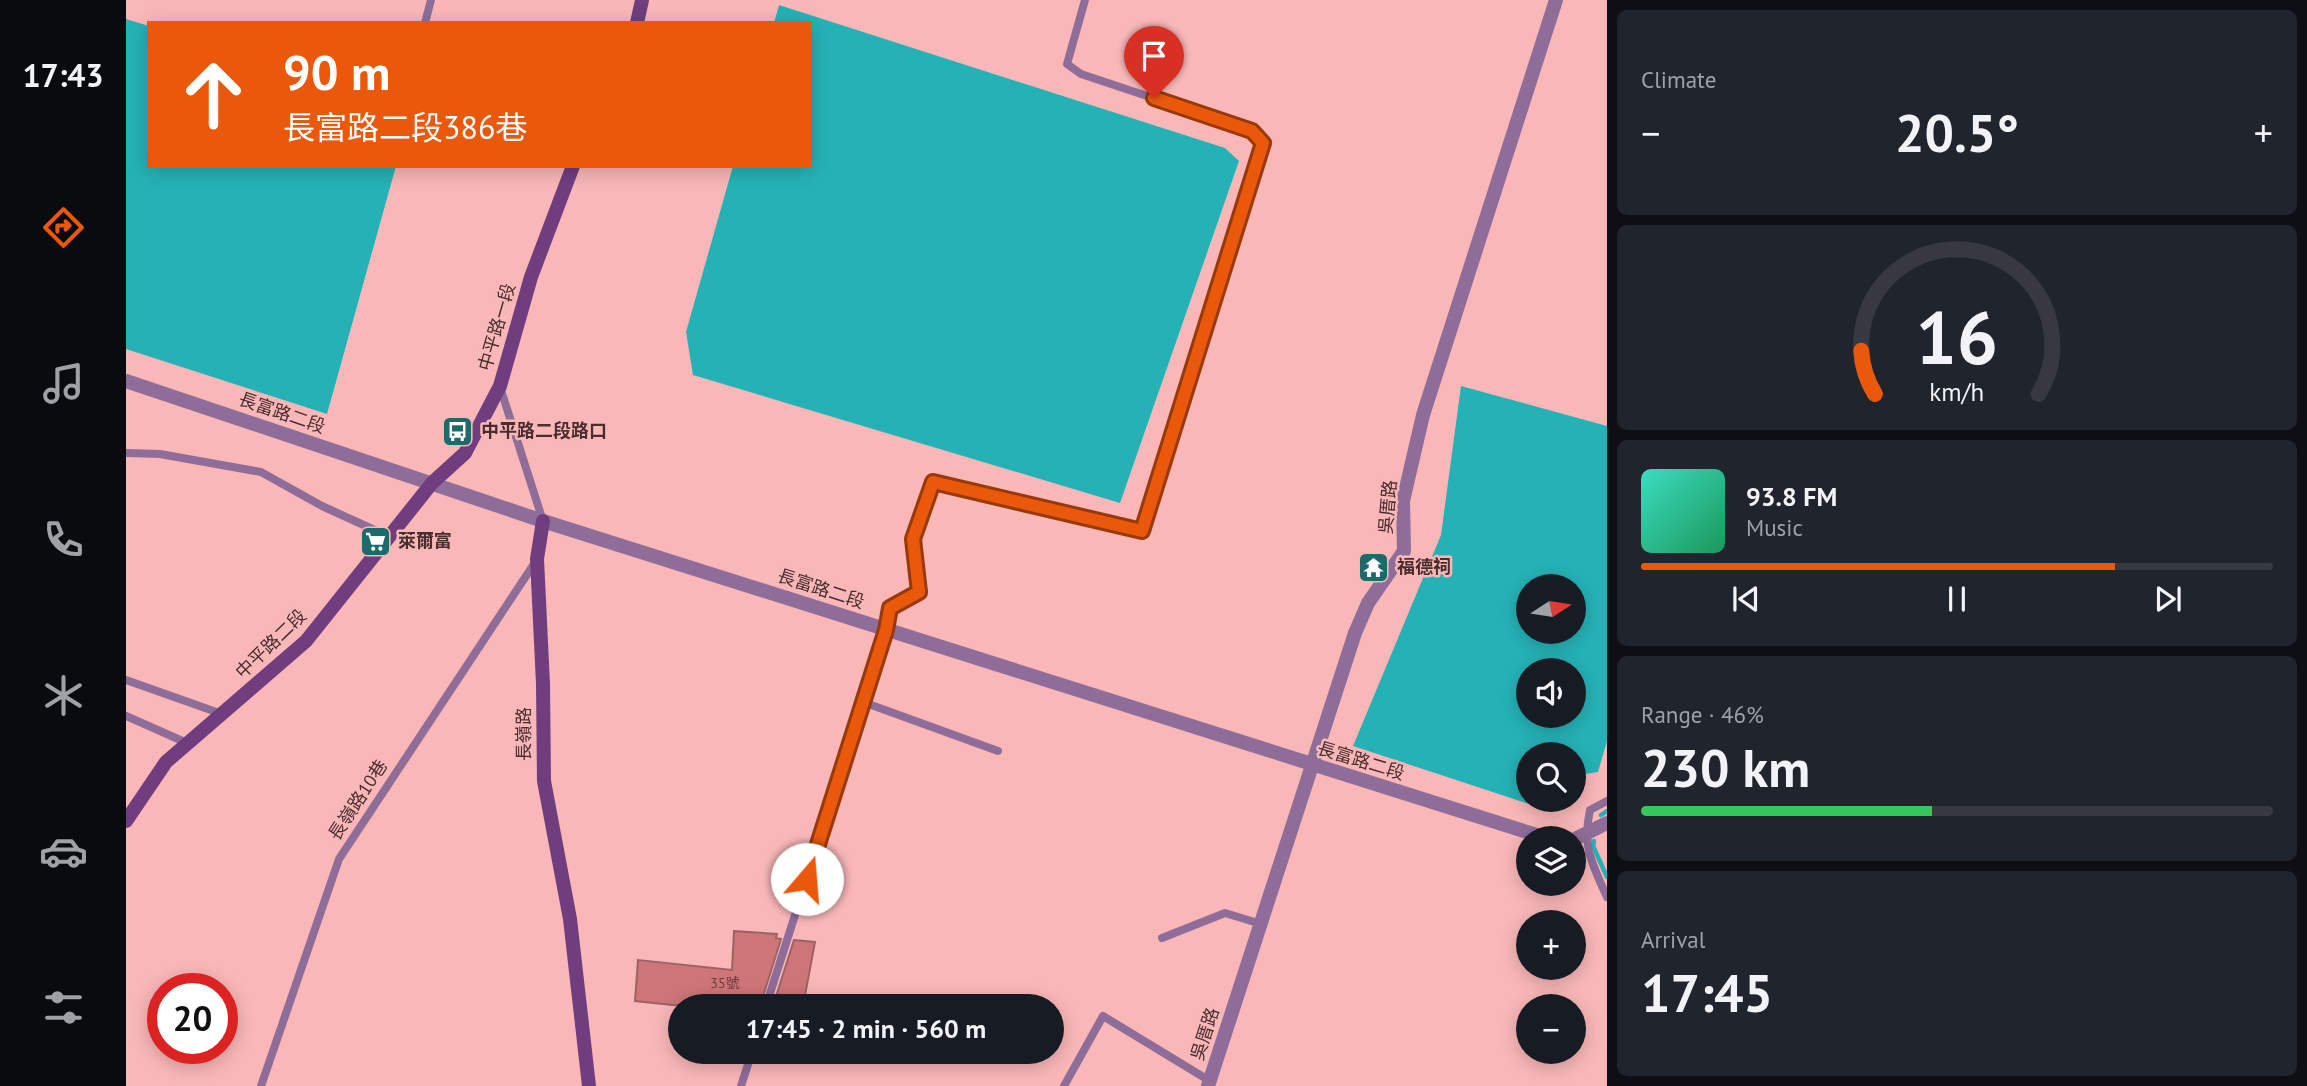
<!DOCTYPE html>
<html lang="en">
<head>
<meta charset="utf-8">
<style>
	body { margin:0; font-family:"PT Sans","Noto Sans TC",sans-serif; background:#20242c; color:#f1f3f6; height:100vh; display:flex; flex-direction:column; font-size:26px; white-space:nowrap }
	* { box-sizing:border-box; margin:0 }
	p { font-size:23px; color:#9ea1a6 }
	.icon { flex:none; width:38px; height:38px; fill:none; stroke:currentColor; stroke-width:2; stroke-linecap:round; stroke-linejoin:round }
	.map { position:relative; flex:1; overflow:hidden }
	.sheet { display:flex; flex-direction:column; gap:10px; padding:10px; background:#0d0f14; width:700px }
	.sheet>* { flex:none }
	.hud { position:absolute; left:21px; top:21px; width:665px; height:147px; border-radius:0px; box-shadow:0 4px 18px #0003; background:#ea580c; color:#fff; overflow:hidden }
	.needle { width:46px; rotate:78deg }
	.controls { position:absolute; left:1390px; top:574px; display:grid; gap:14px }
	.controls a { display:grid; place-items:center; width:70px; height:70px; border-radius:50%; background:#171b24; box-shadow:0 4px 18px #0003; font-size:35px }
	.speed { position:absolute; left:21px; top:973px; display:flex; gap:14px; font-size:35px; font-weight:700; text-align:center }
	.speed>* { display:grid; place-content:center; width:91px; height:91px; border-radius:50%; background:#171b24; box-shadow:0 4px 18px #0003; line-height:1 }
	.speed .limit { border:10px solid #d22; background:#fff; color:#111 }
	.pin { position:absolute; display:grid; place-items:center; width:60px; height:60px; color:#fff; margin:-72px -30px; border-radius:50% 50% 50% 0; rotate:-45deg; box-shadow:0 0 7px #0007 }
	.pin .icon { rotate:45deg }
	.me { position:absolute; width:77px; margin:-38px; rotate:18deg; stroke-linejoin:round; filter:drop-shadow(0 0 5px #0008) }
	.turn { display:flex; align-items:center; gap:24px; height:147px; padding:0 21px; font-size:32px }
	.turn .icon { width:91px; height:91px; stroke-width:2.5 }
	.turn b { display:block; font-size:49px; line-height:60px }
	.big { font-size:52px; font-weight:700; line-height:1.1 }
	.sheet .tile { flex:1; display:flex; flex-direction:column; justify-content:center; gap:10px; min-width:0; padding:0 24px; border-radius:10px; background:#20242c }
	.sheet .dial { align-items:center; gap:0 }
	.dial svg { height:182px; overflow:visible; fill:none; stroke:#363941; stroke-width:7; stroke-linecap:round; text-anchor:middle }
	.dial text { fill:#f1f3f6; stroke:none }
	.song { display:flex; align-items:center; gap:21px }
	.cover { width:84px; height:84px; border-radius:10px; background:linear-gradient(135deg,hsl(170 70% 55%),hsl(150 70% 35%)) }
	.played { height:7px; border-radius:4px; background:linear-gradient(90deg,#ea580c 75%,#363941 75%) }
	.keys { display:flex; justify-content:space-around; direction:ltr }
	.heat { display:flex; justify-content:space-between; align-items:center; font-size:38px; direction:ltr }
	.charge { height:10px; border-radius:5px; background:linear-gradient(90deg,#34c759 46%,#363941 0) }
	.trip { position:absolute; left:542px; top:994px; width:396px; height:70px; border-radius:35px; background:#171b24; box-shadow:0 4px 18px #0003; font-weight:700; line-height:70px; text-align:center }
	main { display:flex; flex:1; min-height:0 }
	.tab-bar { display:flex; flex-direction:column; width:126px; justify-content:space-around; align-items:center; background:#090b0e; color:#9ea1a6 }
	.tab-bar .icon { width:49px; height:49px }
	.tab-bar .active { color:#ea580c }
	.tab-bar b { font-size:32px; color:#f1f3f6 }
	.map>svg:first-child { display:block }
</style>
</head>
<body>
<main>
<nav class="tab-bar">
<b>17:43</b>
<svg class="icon active" aria-label="directions" viewBox="0 0 24 24"><path d="M12 3l9 9-9 9-9-9zM9 14v-3h6M13 9l2 2-2 2"/></svg>
<svg class="icon" aria-label="music" viewBox="0 0 24 24"><path d="M9 18V5l10-2v13"/><circle cx="6" cy="18" r="3"/><circle cx="16" cy="16" r="3"/></svg>
<svg class="icon" aria-label="phone" viewBox="0 0 24 24"><path d="M5 4h4l2 5-3 2q2 4 5 5l2-3 5 2v4C11 20 4 13 5 4z"/></svg>
<svg class="icon" aria-label="climate" viewBox="0 0 24 24"><path d="M12 3v18M4 7l16 10M4 17L20 7"/></svg>
<svg class="icon" aria-label="car" viewBox="0 0 24 24"><path d="M5 17H2v-5l4-1 3-4h7l3 4 3 1v5h-3M9 17h6M6 11h13"/><circle cx="7" cy="17" r="2"/><circle cx="17" cy="17" r="2"/></svg>
<svg class="icon" aria-label="filters" viewBox="0 0 24 24"><path d="M4 7h16M4 17h16"/><circle cx="9" cy="7" r="2"/><circle cx="15" cy="17" r="2"/></svg>
</nav>
<div class="map">
<svg width="1481" height="1086" viewBox="0 0 1481 1086">
	<rect width="100%" height="100%" fill="#f9b7b8"/>
	<path fill="#25b2b6" fill-rule="evenodd" d="M653 5 1099 148 1113 161 994 503 567 375 560 332 607 166H684V23H648Z
		M0 19 23 26V166H270L201 414 0 349Z
		M1335 386 1481 426V741L1472 772 1447 776V754H1402V800H1421L1415 808 1227 746 1315 535ZM1402 586H1447V632H1402ZM1402 670H1447V716H1402Z"/>
	<g fill="none" stroke-linecap="round" stroke-linejoin="round">
		<path stroke="#25b2b6" stroke-width="4.5" d="M1475 815 1481 811
			M1468 841 1467 846 1481 877"/>
	</g>
	<path fill="#ce7578" stroke="#9d6364" stroke-width="2" d="M1254 557 1258 563 1252 572 1242 577 1236 567Z
		M608 931 651 934 650 938 655 939 634 1006H556L509 1001 512 960 606 970Z
		M668 940 689 942 677 1006H647Z"/>
	<g fill="none" stroke-linecap="round" stroke-linejoin="round">
		<path stroke="#8f6d99" stroke-width="8" d="M299 23 305 0
			M374 387 417 521
			M0 453 34 454 135 472 196 506 264 537
			M0 680 96 714
			M0 716 61 743
			M872 751 737 702 764 608 793 592 787 539 807 482 1016 532 1137 143 1126 131 955 74 941 64 959 0
			M1481 801 1464 810C1456 846 1466 864 1481 897
			M1036 938 1099 913 1135 924
			M640 1006 737 702
			M135 1086 213 859 410 561
			M615 1086 626 1052
			M938 1086 977 1016 1084 1081"/>
		<path stroke="#8f6d99" stroke-width="14" d="M0 381 417 521 1420 838
			M1447 840 1481 823
			M1082 1086 1229 633 1242 603 1278 551 1277 501 1297 415 1430 0"/>
		<path stroke="#703e7f" stroke-width="14" d="M511 23 516 0
			M417 521 411 559 417 684 418 781 444 919 463 1086
			M0 821 40 762 180 641 306 483 339 453 374 386 405 277 447 166"/>
	</g>
	<g fill="none" stroke-linecap="round" stroke-linejoin="round">
		<defs>
			<path id="route" d="M681 879 760 630 764 608 793 592 787 539 807 482 1016 531 1137 143 1126 131 1028 98"/>
		</defs>
		<use href="#route" stroke="#983908" stroke-width="18"/>
		<use href="#route" stroke="#ea580c" stroke-width="12"/>
	</g>
	<defs>
		<symbol id="bus-square" viewBox="-11 -11 22 22"><rect x="-9" y="-9" width="18" height="18" rx="4" fill="#1d6a6c" stroke="#f9b7b8"/><path d="M-5-6H5V4H4V6H2V4H-2V6H-4V4H-5ZM-3.5-4V0h7V-4ZM-3.5 1.2v1.5H-2V1.2ZM2 1.2v1.5H3.5V1.2Z" fill="#fff"/></symbol>
		<symbol id="supermarket-square" viewBox="-11 -11 22 22"><rect x="-9" y="-9" width="18" height="18" rx="4" fill="#1d6a6c" stroke="#f9b7b8"/><path d="M-6-5.5h2.5l.6 2H6L4.5 2H-2.5L-4.4-4H-6ZM-1.5 3.2a1.3 1.3 0 1 0 .1 0ZM3 3.2a1.3 1.3 0 1 0 .1 0Z" fill="#fff"/></symbol>
		<symbol id="temple-square" viewBox="-11 -11 22 22"><rect x="-9" y="-9" width="18" height="18" rx="4" fill="#1d6a6c" stroke="#f9b7b8"/><path d="M0-6L5-2H3V0L6.5 2.5H4V6H1.5V3h-3V6H-4V2.5H-6.5L-3 0V-2H-5Z" fill="#fff"/></symbol>
	</defs>
	<g fill-rule="evenodd">
		<use href="#bus-square" x="314" y="414" width="35" height="35"/>
		<use href="#supermarket-square" x="232" y="524" width="35" height="35"/>
		<use href="#temple-square" x="1230" y="550" width="35" height="35"/>
	</g>
	<g text-anchor="middle" stroke-width="5" stroke-linejoin="round" paint-order="stroke">
		<g font-size="14" fill="#6a4041">
			<text x="599" y="988">35號</text>
		</g>
		<g font-size="18" fill="#482e2f" stroke="#f9b7b8">
			<text transform="translate(371 327) rotate(-74)" y="6">中平路一段</text>
			<text transform="translate(156 413) rotate(19)" y="6">長富路二段</text>
			<text transform="translate(1262 507) rotate(-85)" y="6">吳厝路</text>
			<text transform="translate(695 589) rotate(18)" y="6">長富路二段</text>
			<text transform="translate(145 644) rotate(-44)" y="6">中平路二段</text>
			<text transform="translate(398 734) rotate(-90)" y="6">長嶺路</text>
			<text transform="translate(1235 761) rotate(17)" y="6">長富路二段</text>
			<text transform="translate(232 800) rotate(-57)" y="6">長嶺路10巷</text>
			<text transform="translate(1079 1034) rotate(-72)" y="6">吳厝路</text>
		</g>
		<g font-size="18" font-weight="bold" fill="#482e2f" stroke="#f9b7b8" text-anchor="start">
			<text x="355" y="437">中平路二段路口</text>
			<text x="272" y="547">萊爾富</text>
			<text x="1271" y="573">福德祠</text>
		</g>
	</g>
</svg>
<div class="controls">
<a><svg class="needle" viewBox="-14 -14 28 28"><path d="M0-13l5 13h-10z" fill="#e53935"/><path d="M0 13l5-13h-10z" fill="#9ea1a6"/></svg></a>
<a><svg class="icon" aria-label="sound" viewBox="0 0 24 24"><path d="M4 9h4l5-4v14l-5-4H4zM17 9q2 3 0 6"/></svg></a>
<a><svg class="icon" aria-label="search" viewBox="0 0 24 24"><circle cx="10" cy="10" r="6"/><path d="M15 15l6 6"/></svg></a>
<a><svg class="icon" aria-label="layers" viewBox="0 0 24 24"><path d="M12 4l9 5-9 5-9-5zM3 14l9 5 9-5"/></svg></a>
<a>+</a>
<a>−</a>
</div>
<div class="speed"><div class="limit">20</div></div>
<div class="pin" style="left:1028px;top:98px;background:#d93025"><svg class="icon" aria-label="arrive" viewBox="0 0 24 24"><path d="M6 21V4h12l-3 4 3 4H6"/></svg></div>
<svg class="me" style="left:681px;top:879px" viewBox="-20 -20 40 40"><circle r="19" fill="#fff"/><path d="M0-13L10 11 0 6-10 11z" fill="#ea580c"/></svg>
<div class="trip">17:45 · 2 min · 560 m</div>
<div class="hud">
<div class="turn"><svg class="icon" aria-label="ahead" viewBox="0 0 24 24"><path d="M12 20V5M6 11l6-6 6 6"/></svg><div><b>90 m</b>長富路二段386巷</div></div>
</div>
</div>
<section class="sheet">
<div class="tile"><p>Climate</p>
<div class="heat"><a>−</a><b class="big">20.5°</b><a>+</a></div>
</div>
<div class="tile dial"><svg viewBox="0 0 100 80">
<path d="M14 69A42 42 0 1 1 86 69"/>
<path d="M14 69A42 42 0 0 1 8 50" stroke="#ea580c"/>
<text x="50" y="56" font-size="32" font-weight="700">16</text>
<text x="50" y="72" font-size="11">km/h</text>
</svg></div>
<div class="tile">
<div class="song"><i class="cover"></i><div><b>93.8 FM</b><p>Music</p></div></div>
<div class="played"></div>
<div class="keys"><svg class="icon" aria-label="previous" viewBox="0 0 24 24"><path d="M18 5L8 12l10 7zM5 5v14"/></svg><svg class="icon" aria-label="pause" viewBox="0 0 24 24"><path d="M8 5v14M16 5v14"/></svg><svg class="icon" aria-label="next" viewBox="0 0 24 24"><path d="M6 5l10 7-10 7zM19 5v14"/></svg></div>
</div>
<div class="tile"><p>Range · 46%</p><b class="big">230 km</b><div class="charge"></div></div>
<div class="tile"><p>Arrival</p><b class="big">17:45</b></div>
</section>
</main>
</body>
</html>
